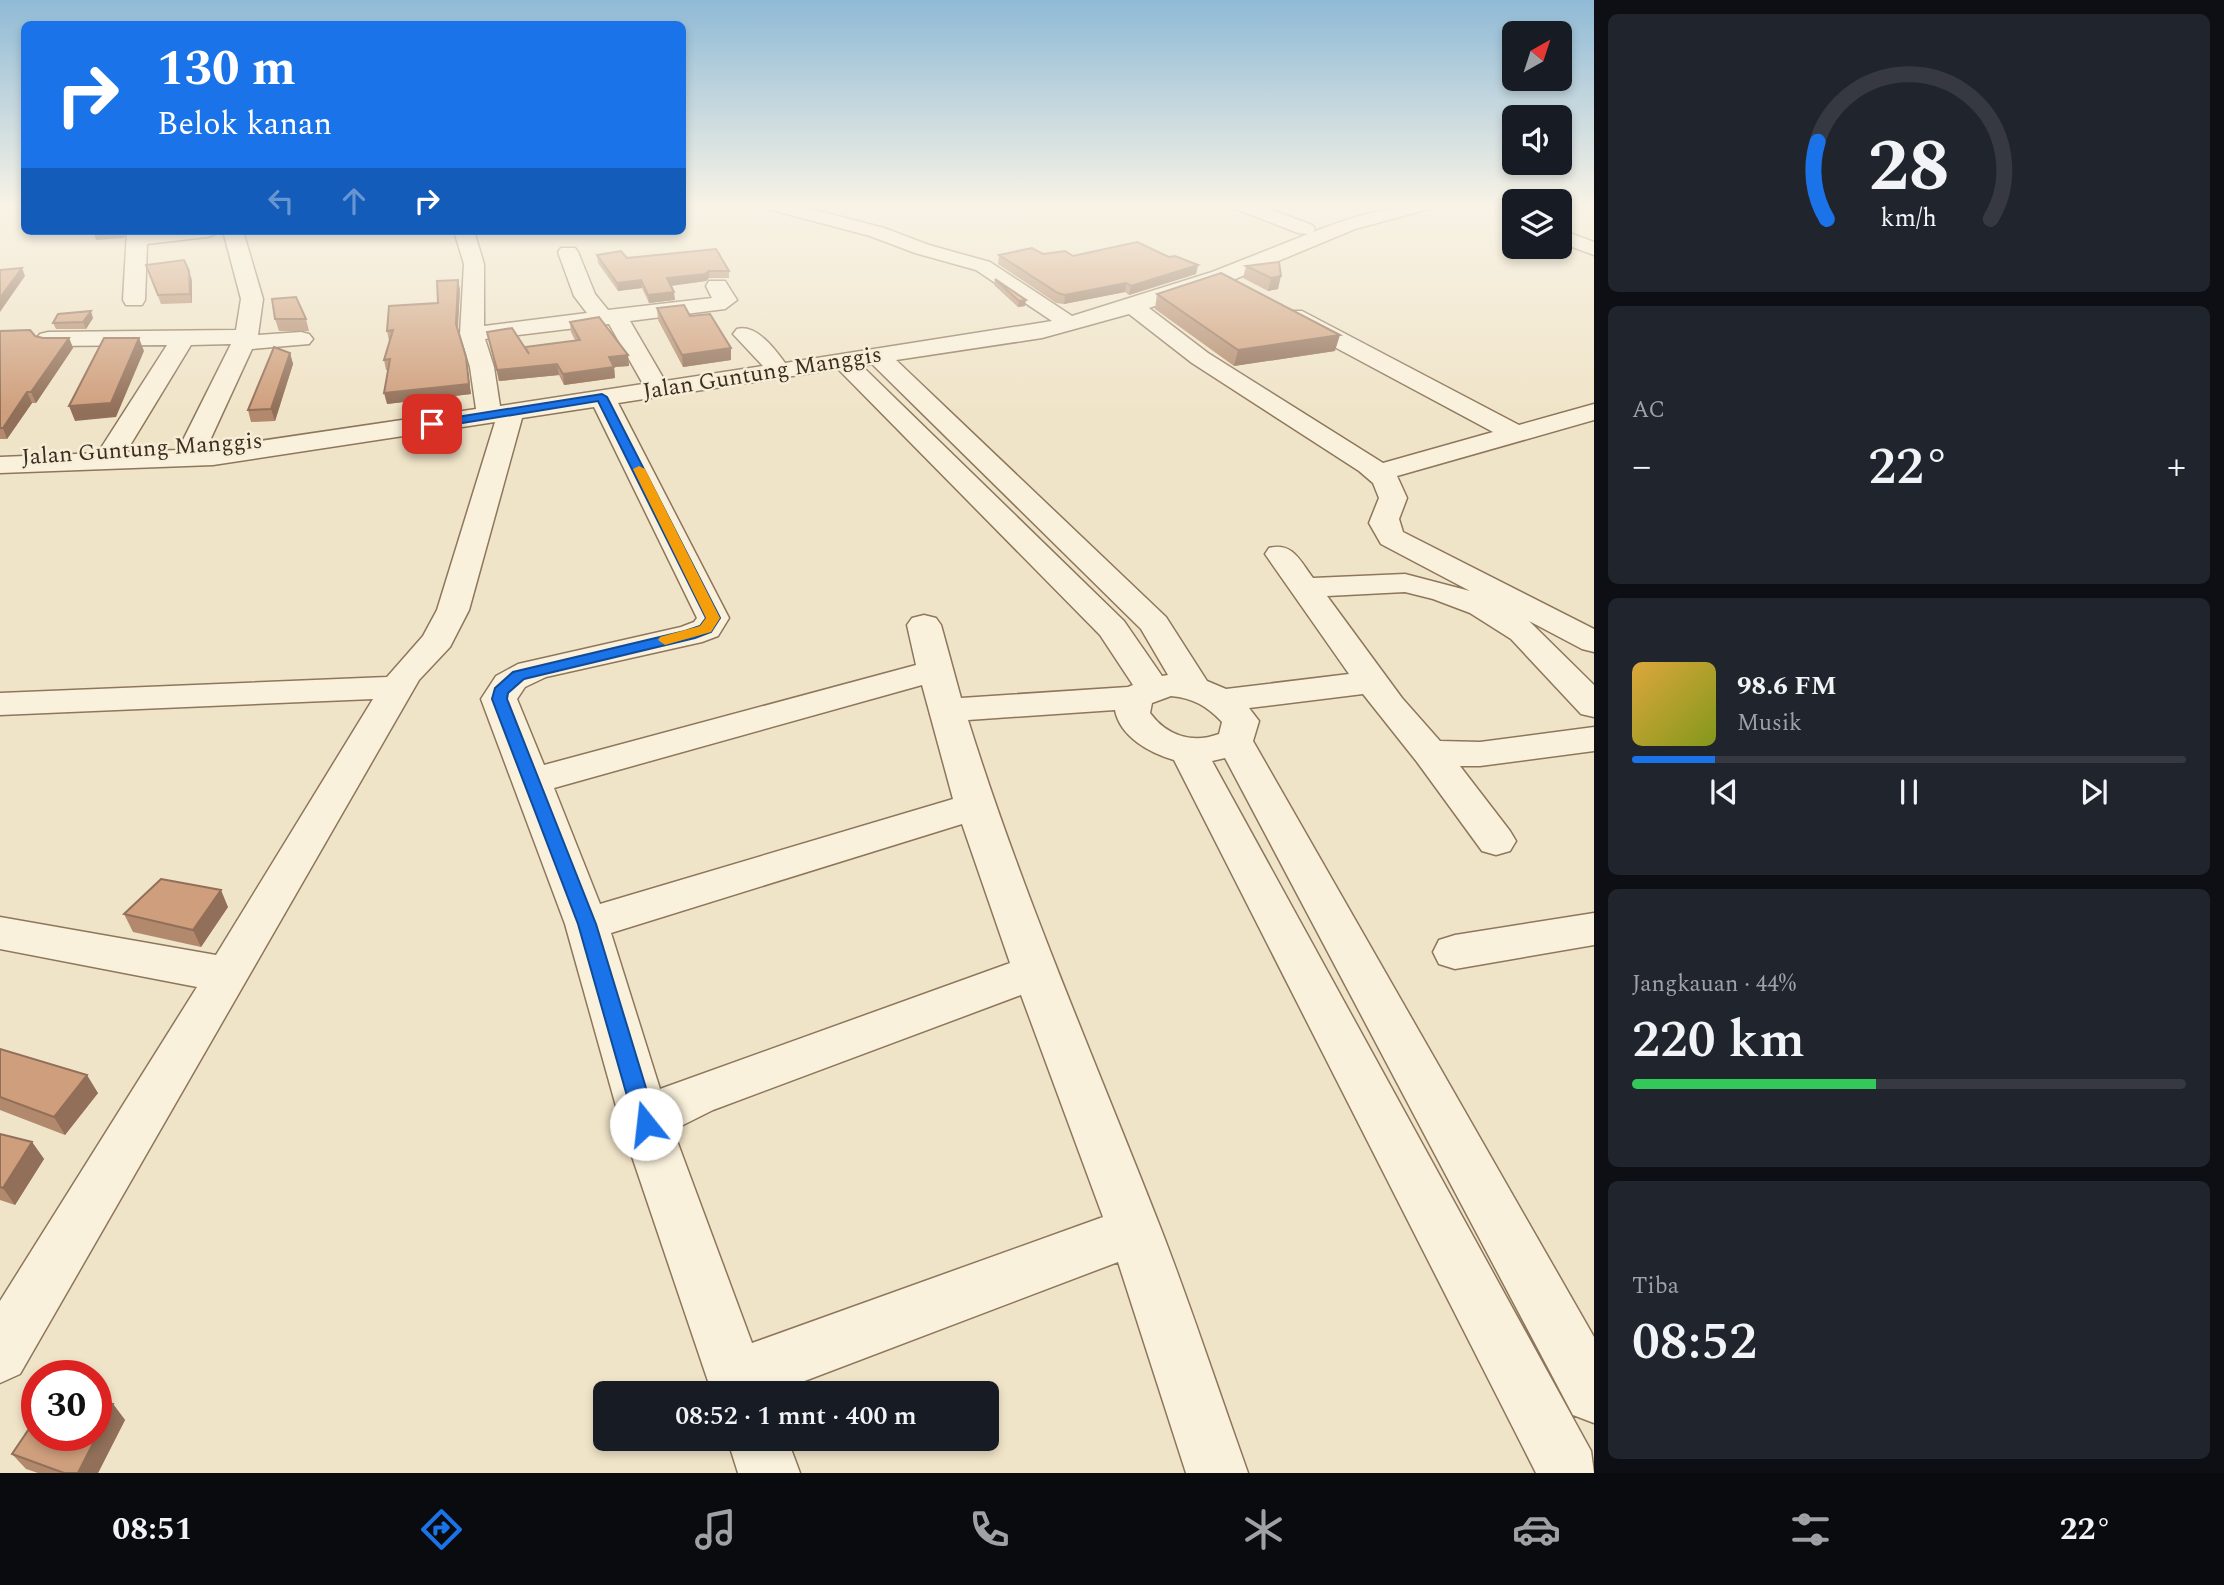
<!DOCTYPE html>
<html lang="id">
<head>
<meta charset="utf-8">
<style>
	body { margin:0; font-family:Spectral,serif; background:#20242c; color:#f1f3f6; height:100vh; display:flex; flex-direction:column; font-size:26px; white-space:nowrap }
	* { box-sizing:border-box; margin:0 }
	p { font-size:23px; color:#9ea1a6 }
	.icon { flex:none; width:38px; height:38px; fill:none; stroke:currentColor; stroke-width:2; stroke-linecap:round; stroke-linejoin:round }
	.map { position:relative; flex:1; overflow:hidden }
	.panel { display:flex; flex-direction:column; gap:14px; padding:14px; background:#0d0f14; width:630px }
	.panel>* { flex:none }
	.hud { position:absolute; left:21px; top:21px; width:665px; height:214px; border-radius:10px; box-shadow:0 4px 10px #0003; background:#1a73e8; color:#fff; overflow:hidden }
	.needle { width:46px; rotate:39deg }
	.buttons { position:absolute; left:1502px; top:21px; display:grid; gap:14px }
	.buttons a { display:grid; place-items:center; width:70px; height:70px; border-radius:10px; background:#171b24; box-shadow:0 4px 10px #0003; font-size:35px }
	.speed { position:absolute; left:21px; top:1360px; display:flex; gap:14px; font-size:35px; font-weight:700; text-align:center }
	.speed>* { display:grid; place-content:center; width:91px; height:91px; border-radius:50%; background:#171b24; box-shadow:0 4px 10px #0003; line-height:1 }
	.speed .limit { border:10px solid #d22; background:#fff; color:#111 }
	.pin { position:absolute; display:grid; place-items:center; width:60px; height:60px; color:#fff; margin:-30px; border-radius:14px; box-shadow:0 4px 10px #0006 }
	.me { position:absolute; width:77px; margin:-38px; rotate:344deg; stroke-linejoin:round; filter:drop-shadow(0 0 5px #0008) }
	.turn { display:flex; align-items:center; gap:24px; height:147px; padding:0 21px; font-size:32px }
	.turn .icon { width:91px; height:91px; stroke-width:2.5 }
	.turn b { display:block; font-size:49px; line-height:60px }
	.lanes { display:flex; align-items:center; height:66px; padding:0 21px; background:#0003; justify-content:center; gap:35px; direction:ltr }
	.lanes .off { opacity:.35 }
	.big { font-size:52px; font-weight:600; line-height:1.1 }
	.panel .widget { flex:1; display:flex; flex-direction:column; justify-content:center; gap:10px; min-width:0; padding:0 24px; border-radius:10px; background:#20242c }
	.panel .dial { align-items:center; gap:0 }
	.dial svg { height:182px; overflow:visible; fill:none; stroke:#363941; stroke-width:7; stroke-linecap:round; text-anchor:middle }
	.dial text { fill:#f1f3f6; stroke:none }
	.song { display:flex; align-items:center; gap:21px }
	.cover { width:84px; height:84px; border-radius:10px; background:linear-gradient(135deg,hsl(40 70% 55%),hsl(70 70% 35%)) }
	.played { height:7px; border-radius:4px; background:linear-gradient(90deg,#1a73e8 15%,#363941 15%) }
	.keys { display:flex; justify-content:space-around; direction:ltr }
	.heat { display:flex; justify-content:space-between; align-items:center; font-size:38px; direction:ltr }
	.charge { height:10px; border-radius:5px; background:linear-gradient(90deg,#34c759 44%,#363941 0) }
	.trip { position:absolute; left:593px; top:1381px; width:406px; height:70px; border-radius:10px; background:#171b24; box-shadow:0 4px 10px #0003; font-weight:600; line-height:70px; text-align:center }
	.dock { display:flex; height:112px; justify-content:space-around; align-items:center; background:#090b0e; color:#9ea1a6 }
	.dock .icon { width:49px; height:49px }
	.dock .current { color:#1a73e8 }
	.dock b { font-size:32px; color:#f1f3f6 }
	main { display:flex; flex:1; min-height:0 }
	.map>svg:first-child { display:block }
</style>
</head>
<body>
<main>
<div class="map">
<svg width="1594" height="1473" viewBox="0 0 1594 1473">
	<rect width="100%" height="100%" fill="#f0e4c8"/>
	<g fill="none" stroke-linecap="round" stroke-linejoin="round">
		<defs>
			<path id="minor" d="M766 205H796L884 228 929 245 990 262 1072 316 1212 272 1308 234 1298 233 1236 209 1234 205H1259L1312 225 1315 229 1313 232C1351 217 1390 205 1431 205L1429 209 1355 229 1228 282 1149 308 1208 353 1383 463 1493 432 1286 321 1283 316 1286 311H1302L1519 425 1594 404V420L1397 476 1407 498 1399 519 1403 532 1594 629V652L1582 649 1529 621 1594 685V717L1581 714 1511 639 1470 613 1433 599 1405 592 1327 596 1402 698 1440 741 1480 742 1594 727V751L1480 766H1460L1510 831 1516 841 1510 851 1496 855 1482 851 1417 762 1363 694 1249 708 1259 721 1253 741 1594 1337V1423L1573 1415 1225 758 1212 761 1591 1451 1594 1473H1536L1174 760C1150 753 1120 737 1115 710L968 720C1022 893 1095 1060 1161 1229 1192 1309 1219 1392 1248 1473H1186L1118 1262 773 1393H712L621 1124 565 924 481 699 496 676 518 664 681 627 694 622 697 618 594 407 522 418 469 610 450 647 419 680 20 1374 0 1383V1301L197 987 0 949V917L216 955 373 699 0 715V693L387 677 423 636 437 610 495 422 213 465 0 473V457L101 453 99 451 167 345 48 346 40 344 36 339 40 334 48 332 236 330 241 299 223 231H243L263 299 258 335 301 332 309 334 313 339 309 344 252 349 206 449 476 409 470 367 460 334 464 264 454 231H474L484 264V326L587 313 574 296 558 252 561 248H575L578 252 595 294 608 310 712 298 706 286 709 281H725L737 300 725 309 630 321 665 381 763 366 733 334 737 329C756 324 774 348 785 363L1052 321 976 270 915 253 870 236 768 209ZM1129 314 1192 363 1359 471 1373 483 1379 498 1369 523 1381 544 1470 591 1405 574 1313 578C1300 561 1293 542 1269 548L1265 554 1349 674 1226 689 1207 681 1166 617 896 360 1042 338ZM609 324 643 384 500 406 494 367 485 339ZM231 344 178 450 126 452 191 345ZM872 364 1141 629 1168 675 1162 676 1124 621 862 366ZM838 369 1100 635 1133 685 1128 687 961 698 941 625 936 618 924 615 912 618 907 625 916 665 544 765 517 699 525 687 546 677 702 642 718 636 729 618 618 403ZM922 685 953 799 600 904 554 788ZM1171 696C1193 698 1207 706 1222 722L1219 734C1192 744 1167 736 1150 713L1152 703ZM962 824 1010 963 660 1089 611 933ZM1021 995 1103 1217 752 1343 673 1130 713 1110Z
				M1559 229 1594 242V255L1559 242Z
				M127 231H217L214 235 207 237 147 244 145 300 142 305H126L123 300Z
				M1594 913V945L1455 969 1439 964 1433 952 1439 940 1455 935Z
				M727 1438H787L800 1473H738Z"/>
		</defs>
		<use href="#minor" stroke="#8d765c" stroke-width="3"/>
		<use href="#minor" fill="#faf1dc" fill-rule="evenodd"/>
	</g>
	<path fill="#b2896c" d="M1043 254 1073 256 1169 257 1198 265 1196 274 1129 295 1125 292 1064 304 1056 303 998 264 999 255Z
		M597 255 729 271V278H709L706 281 671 286 675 300 649 303 642 288 618 291 598 263Z
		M1279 262 1278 289 1268 291 1243 278 1246 266Z
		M146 265 192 280V303L161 304Z
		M995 279 1025 306 1018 307 994 285Z
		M458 280 460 290 458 330 471 394 387 404 389 370H386L384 360 390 341H389L387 331 438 303Z
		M1157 294 1335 351 1234 366 1155 309Z
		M657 308 690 316 731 360 683 367 658 320Z
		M93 318 86 329H56L53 323Z
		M275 319H306L309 331H279Z
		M570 322 628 355 629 366 614 367 615 378 564 385 559 375 499 381 487 332 526 349 575 340 571 332Z
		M0 331 43 338H69L73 348 36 403H32L7 439H0Z
		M290 353 293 364 275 421 251 422 248 410Z
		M228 907 201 947 133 932 124 914Z
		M0 1049 98 1093 65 1135 0 1110Z
		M0 1134 32 1142 44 1159 15 1205 0 1200Z
		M113 1404 125 1420 98 1473H38L26 1469 12 1454Z"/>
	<path fill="#916f58" d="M126 231 124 238 96 240 94 234Z
		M1198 265 1196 274 1129 295 1131 286Z
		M22 268 25 276 0 312V298Z
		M189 271 192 280V303L190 294Z
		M709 271V278L706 281 668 286 667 278Z
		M1281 276 1278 289 1268 291 1271 278Z
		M458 280 460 290 457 334 456 324Z
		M641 280 642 288 618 291 617 283Z
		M1126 283 1125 292 1064 304 1065 295Z
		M674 292 675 300 649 303 648 295Z
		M1026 300 1025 306 1018 307 1019 301Z
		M91 311 93 318 86 329 83 322Z
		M1340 335 1335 351 1234 366 1238 350Z
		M69 338 73 348 36 403 31 392Z
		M139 338 144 351 116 417 75 421 69 406Z
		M731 348V360L683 367 682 355Z
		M290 353 293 364 275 421 271 409Z
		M628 355 629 366 614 367 615 378 564 385 563 374 609 357Z
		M466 357 471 394 387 404 384 393Z
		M557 364 559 375 499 381 497 370Z
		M27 392 32 403 7 439 3 428Z
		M221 890 228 907 201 947 193 930Z
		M87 1075 98 1093 65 1135 54 1117Z
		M32 1142 44 1159 15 1205 3 1188Z
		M113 1404 125 1420 98 1473H78Z"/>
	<path fill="#cf9f7d" stroke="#916f58" stroke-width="2" d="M95 231H122V232L94 234Z
		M1137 242 1169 257 1175 256 1198 265 1131 286 1126 283 1065 295 1058 293 999 255 1032 248 1043 254 1065 251 1073 256Z
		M716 249 729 271H709L705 274 667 278 674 292 648 295 641 280 617 283 597 255 621 251 627 258Z
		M184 260 189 271 190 294 158 295 146 265Z
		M1279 262 1281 276 1271 278 1246 266Z
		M22 268 0 298V270Z
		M1221 273 1340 335 1238 350 1157 294Z
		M995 279 1026 300 1019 301Z
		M458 280 456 324 466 357 469 384 384 393 390 359 384 360 393 330 387 331 389 306 438 303 437 281Z
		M296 297 306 319H275L272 299Z
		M684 305 690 316 710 314 731 348 682 355 657 308Z
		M91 311 83 322 53 323 58 314Z
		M599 317 628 355 609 357 614 367 563 374 557 364 497 370 487 332 512 328 529 354 525 347 580 340 570 322Z
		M30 330 35 336 43 338H69L31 392H27L3 428H0V331Z
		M104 338H139L111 403 69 406Z
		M274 347 290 353 271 409 248 410Z
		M161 879 221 890 193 930 124 914Z
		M0 1049 87 1075 54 1117 0 1097Z
		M0 1134 32 1142 3 1188 0 1187Z
		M96 1400 113 1404 78 1473H64L12 1454 37 1417V1435H96Z"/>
	<linearGradient id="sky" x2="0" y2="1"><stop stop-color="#8fbad6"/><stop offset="0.5" stop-color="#f8f3e6"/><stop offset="1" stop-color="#f8f3e6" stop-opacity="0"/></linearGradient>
	<rect width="1594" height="411" fill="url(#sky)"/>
	<path fill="#1a73e8" stroke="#114b97" stroke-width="2" d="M602 394 607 397 720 618 711 632 695 638 524 679 508 693 507 699 596 924 657 1124 653 1130 646 1133 638 1130 635 1124 578 924 492 699 495 688 513 672 685 631 700 626 706 618 598 401 432 428 426 424 432 421Z"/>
	<path fill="#f59e0b" d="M639 466 645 469 720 618 711 632 665 645 658 640 660 637 700 626 706 618 633 469Z"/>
	<g text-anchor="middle" stroke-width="5" stroke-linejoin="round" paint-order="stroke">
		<g font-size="23" fill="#3d2e20" stroke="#f7eed8">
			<text transform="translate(762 372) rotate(-9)" y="8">Jalan Guntung Manggis</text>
			<text transform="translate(142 448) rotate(-4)" y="8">Jalan Guntung Manggis</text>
		</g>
	</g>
</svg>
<div class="buttons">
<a><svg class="needle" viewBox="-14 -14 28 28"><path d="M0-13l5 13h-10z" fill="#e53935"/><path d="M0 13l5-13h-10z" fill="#9ea1a6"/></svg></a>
<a><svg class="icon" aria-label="sound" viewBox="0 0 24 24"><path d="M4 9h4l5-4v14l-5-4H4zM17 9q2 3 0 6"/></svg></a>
<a><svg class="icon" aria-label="layers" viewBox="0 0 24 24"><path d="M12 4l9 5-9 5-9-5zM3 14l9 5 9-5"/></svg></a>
</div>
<div class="speed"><div class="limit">30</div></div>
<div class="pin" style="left:432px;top:424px;background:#d93025"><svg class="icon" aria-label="arrive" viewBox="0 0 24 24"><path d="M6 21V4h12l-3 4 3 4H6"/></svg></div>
<svg class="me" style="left:646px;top:1124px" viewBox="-20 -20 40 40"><circle r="19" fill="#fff"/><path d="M0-13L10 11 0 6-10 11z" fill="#1a73e8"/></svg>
<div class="trip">08:52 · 1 mnt · 400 m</div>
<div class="hud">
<div class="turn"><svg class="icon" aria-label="right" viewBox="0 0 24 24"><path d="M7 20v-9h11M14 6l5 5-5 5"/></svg><div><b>130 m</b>Belok kanan</div></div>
<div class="lanes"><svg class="icon off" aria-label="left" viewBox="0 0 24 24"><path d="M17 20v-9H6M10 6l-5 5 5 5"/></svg><svg class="icon off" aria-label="ahead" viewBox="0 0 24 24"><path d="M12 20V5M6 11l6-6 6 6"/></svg><svg class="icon" aria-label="right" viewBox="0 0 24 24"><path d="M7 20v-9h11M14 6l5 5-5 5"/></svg></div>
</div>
</div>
<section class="panel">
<div class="widget dial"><svg viewBox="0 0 100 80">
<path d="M14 69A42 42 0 1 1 86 69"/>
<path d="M14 69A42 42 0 0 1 10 35" stroke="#1a73e8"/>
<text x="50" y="56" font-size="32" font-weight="700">28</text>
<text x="50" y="72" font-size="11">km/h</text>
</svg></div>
<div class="widget"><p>AC</p>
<div class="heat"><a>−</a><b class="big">22°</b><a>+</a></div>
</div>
<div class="widget">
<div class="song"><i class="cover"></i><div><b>98.6 FM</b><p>Musik</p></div></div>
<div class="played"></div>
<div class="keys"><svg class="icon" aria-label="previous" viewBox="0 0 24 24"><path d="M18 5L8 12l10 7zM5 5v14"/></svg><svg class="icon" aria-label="pause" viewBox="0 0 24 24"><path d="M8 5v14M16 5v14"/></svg><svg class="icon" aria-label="next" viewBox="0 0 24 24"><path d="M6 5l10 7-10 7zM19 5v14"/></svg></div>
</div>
<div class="widget"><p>Jangkauan · 44%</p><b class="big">220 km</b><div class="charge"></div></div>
<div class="widget"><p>Tiba</p><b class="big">08:52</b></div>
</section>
</main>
<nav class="dock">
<b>08:51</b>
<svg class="icon current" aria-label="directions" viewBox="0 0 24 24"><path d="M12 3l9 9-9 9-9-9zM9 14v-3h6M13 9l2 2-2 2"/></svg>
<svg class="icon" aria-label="music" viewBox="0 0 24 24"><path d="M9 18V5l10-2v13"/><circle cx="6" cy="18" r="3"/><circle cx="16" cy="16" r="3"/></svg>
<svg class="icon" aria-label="phone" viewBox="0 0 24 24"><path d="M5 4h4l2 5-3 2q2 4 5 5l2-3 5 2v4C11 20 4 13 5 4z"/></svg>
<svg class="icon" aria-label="climate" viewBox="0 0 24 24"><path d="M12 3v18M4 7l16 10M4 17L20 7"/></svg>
<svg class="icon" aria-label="car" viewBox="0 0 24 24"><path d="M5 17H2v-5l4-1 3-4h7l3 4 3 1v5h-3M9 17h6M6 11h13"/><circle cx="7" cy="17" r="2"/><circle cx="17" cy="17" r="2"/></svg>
<svg class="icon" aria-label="filters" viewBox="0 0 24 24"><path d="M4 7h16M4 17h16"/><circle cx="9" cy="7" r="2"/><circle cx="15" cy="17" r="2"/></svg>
<b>22°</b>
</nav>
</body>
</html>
